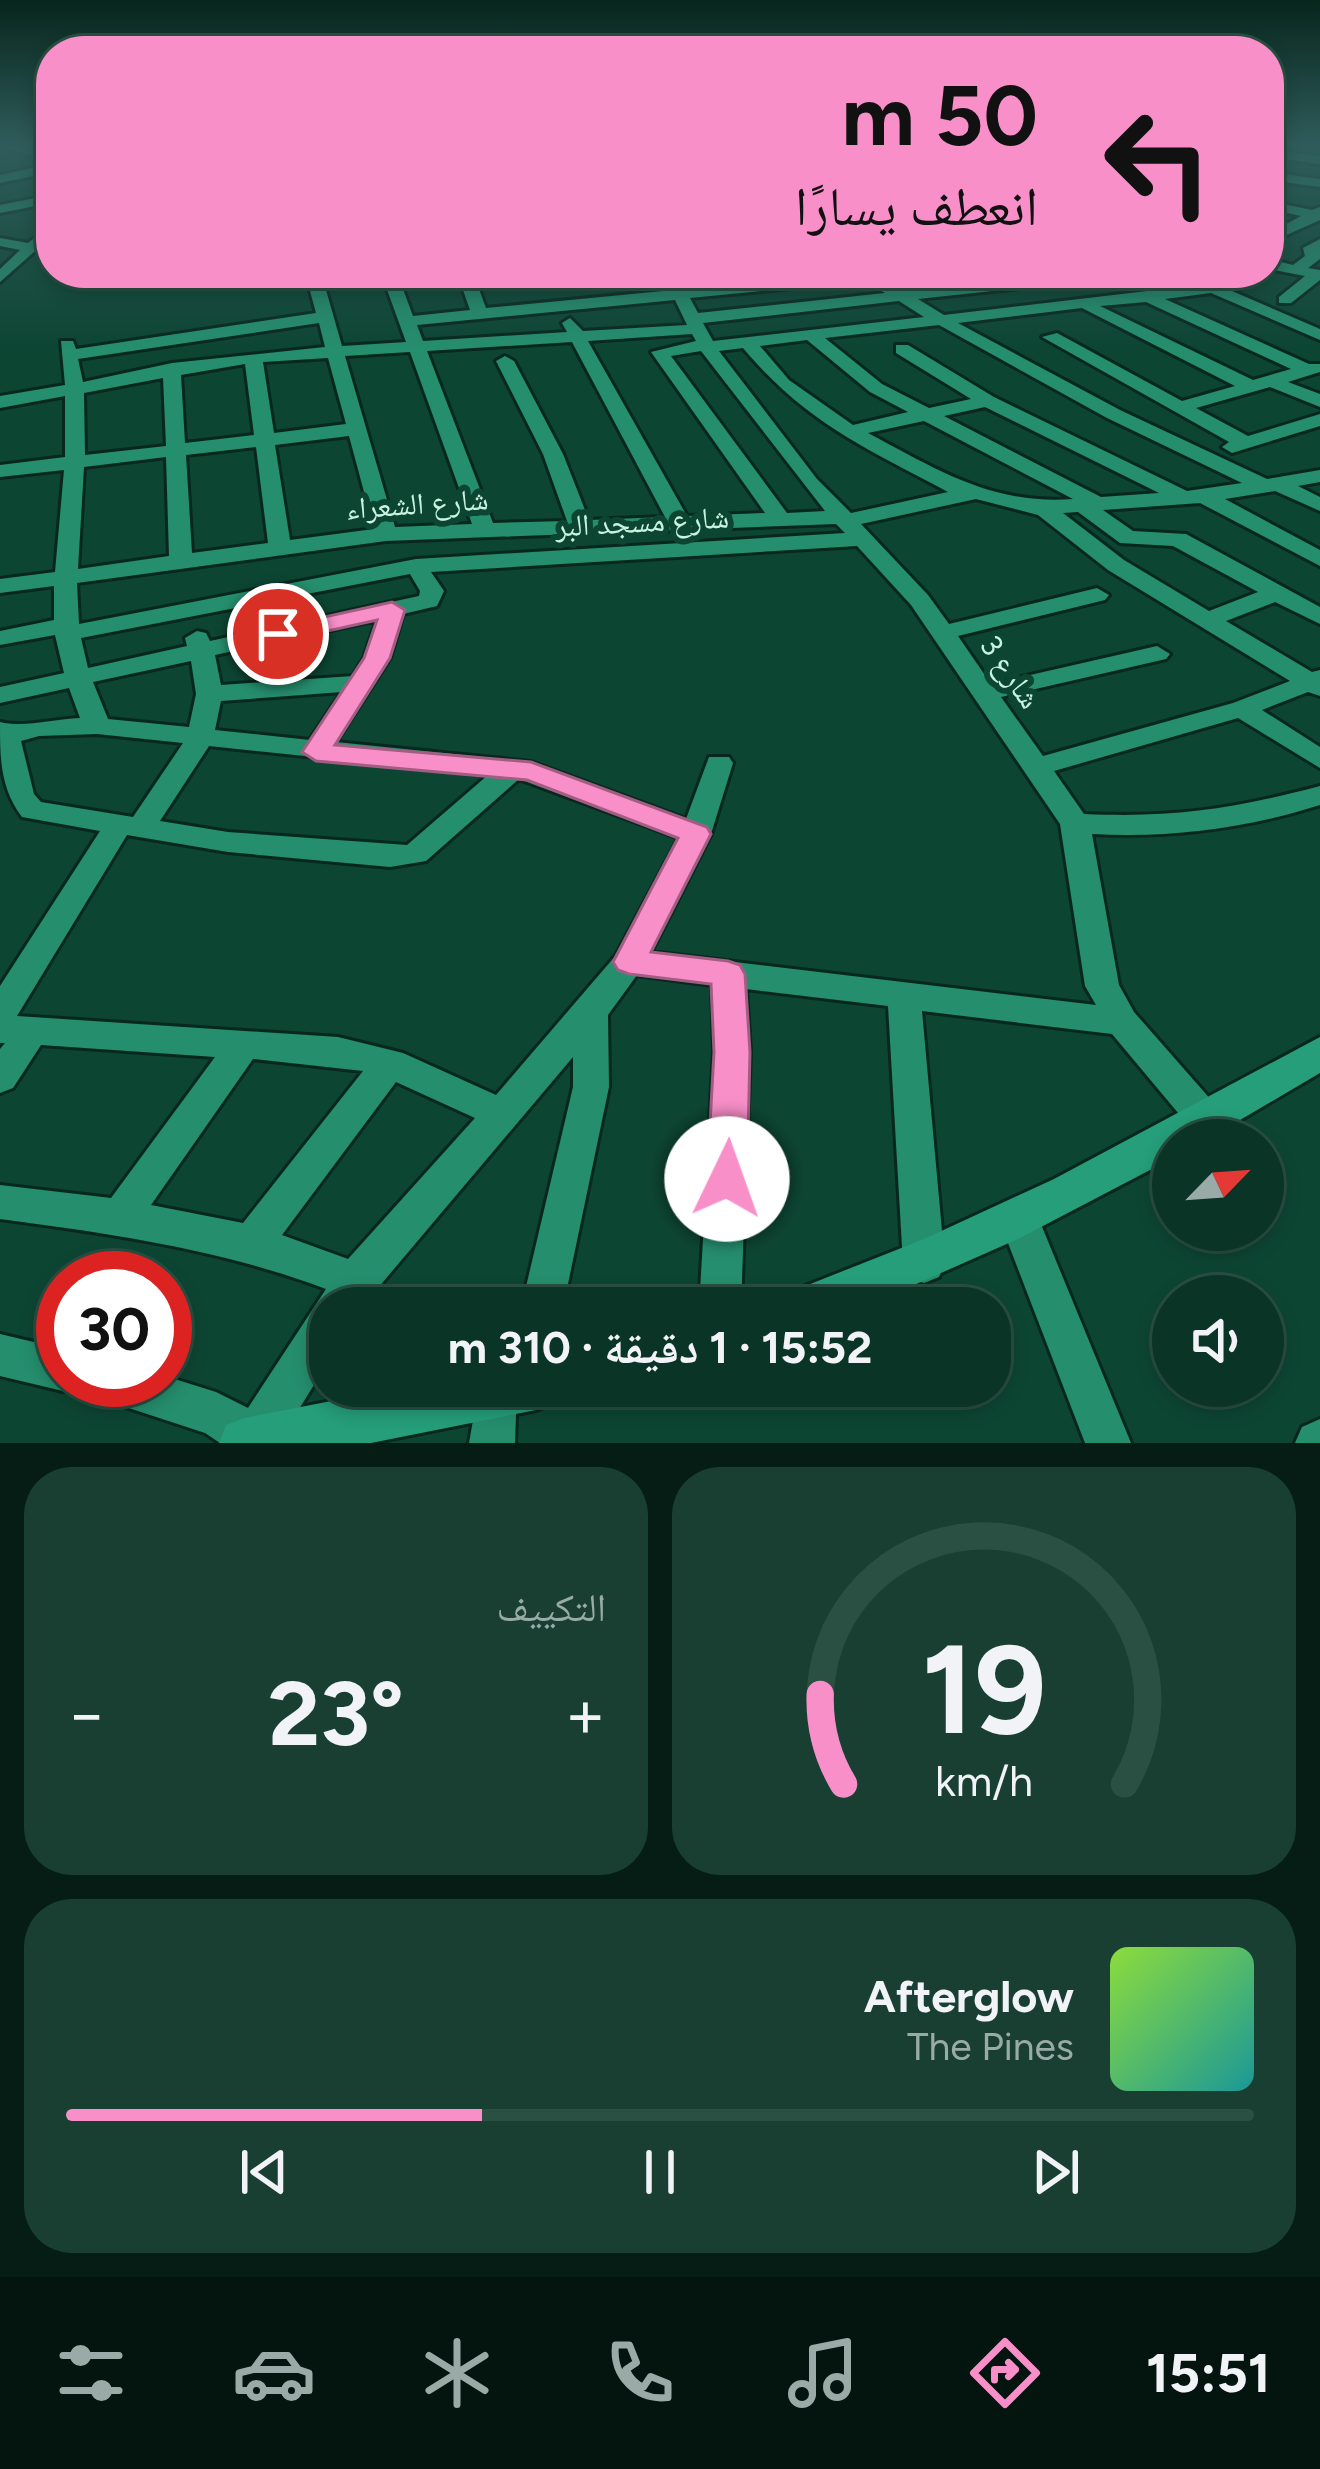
<!DOCTYPE html>
<html lang="ar">
<head>
<meta charset="utf-8">
<style>
	body { margin:0; font-family:Figtree,"Noto Naskh Arabic",sans-serif; background:#183f32; color:#f1f3f6; direction:rtl; height:100vh; display:flex; flex-direction:column; font-size:45px; white-space:nowrap }
	* { box-sizing:border-box; margin:0 }
	p { font-size:39px; color:#99aaa7 }
	.icon { flex:none; width:66px; height:66px; fill:none; stroke:currentColor; stroke-width:2; stroke-linecap:round; stroke-linejoin:round }
	.map { position:relative; height:1443px; overflow:hidden; direction:ltr }
	.drawer { display:flex; flex-direction:column; gap:24px; padding:24px; background:#061d15; flex:1 }
	.drawer>* { flex:none }
	.banner { position:absolute; left:36px; top:36px; width:1248px; height:252px; border-radius:48px; box-shadow:0 6px 18px #0003,0 0 0 3px #2a4f43; direction:rtl; background:#f98fc9; color:#111; overflow:hidden }
	.needle { width:78px; rotate:65deg }
	.buttons { position:absolute; left:1152px; top:1119px; display:grid; gap:24px }
	.buttons a { display:grid; place-items:center; width:132px; height:132px; border-radius:50%; background:#0a3426; box-shadow:0 6px 18px #0003,0 0 0 3px #2a4f43; font-size:60px }
	.speed { position:absolute; left:36px; top:1251px; display:flex; gap:24px; font-size:60px; font-weight:700; text-align:center }
	.speed>* { display:grid; place-content:center; width:156px; height:156px; border-radius:50%; background:#0a3426; box-shadow:0 6px 18px #0003,0 0 0 3px #2a4f43; line-height:1 }
	.speed .limit { border:18px solid #d22; background:#fff; color:#111 }
	.pin { position:absolute; display:grid; place-items:center; width:102px; height:102px; color:#fff; margin:-51px; border:6px solid #fff; border-radius:50%; box-shadow:0 3px 12px #0007 }
	.me { position:absolute; width:132px; margin:-66px; rotate:3deg; stroke-linejoin:round; filter:drop-shadow(0 0 9px #0008) }
	.turn { display:flex; align-items:center; gap:42px; height:252px; padding:0 48px; font-size:54px }
	.turn .icon { width:156px; height:156px; stroke-width:2.5 }
	.turn b { display:block; font-size:84px; line-height:102px }
	.big { font-size:90px; font-weight:700; line-height:1.1 }
	.drawer .widget { flex:1; display:flex; flex-direction:column; justify-content:center; gap:18px; min-width:0; padding:0 42px; border-radius:48px; background:#183f32 }
	.drawer .dial { align-items:center; gap:0 }
	.dial svg { height:312px; overflow:visible; fill:none; stroke:#2a4f43; stroke-width:7; stroke-linecap:round; text-anchor:middle }
	.dial text { fill:#f1f3f6; stroke:none }
	.song { display:flex; align-items:center; gap:36px }
	.cover { width:144px; height:144px; border-radius:18px; background:linear-gradient(135deg,hsl(90 70% 55%),hsl(180 70% 35%)) }
	.played { height:12px; border-radius:6px; background:linear-gradient(90deg,#f98fc9 35%,#2a4f43 35%) }
	.keys { display:flex; justify-content:space-around; direction:ltr }
	.heat { display:flex; justify-content:space-between; align-items:center; font-size:66px; direction:ltr }
	.drawer .tiles { flex:1; display:grid; gap:24px; grid-template-columns:1fr 1fr }
	.widget:last-child { grid-column:span 2 }
	.trip { position:absolute; left:309px; top:1287px; width:702px; height:120px; border-radius:48px; background:#0a3426; box-shadow:0 6px 18px #0003,0 0 0 3px #2a4f43; font-weight:700; line-height:120px; text-align:center; direction:rtl }
	.tab-bar { display:flex; height:192px; justify-content:space-around; align-items:center; background:#04150f; color:#99aaa7 }
	.tab-bar .icon { width:84px; height:84px }
	.tab-bar .on { color:#f98fc9 }
	.tab-bar b { font-size:54px; color:#f1f3f6 }
	.map>svg:first-child { display:block }
</style>
</head>
<body>
<div class="map">
<svg width="1320" height="1443" viewBox="0 0 1320 1443">
	<rect width="100%" height="100%" fill="#0d4533"/>
	<g fill="none" stroke-linecap="round" stroke-linejoin="round">
		<defs>
			<path id="street" d="M9 147 51 152V160L11 150Z
				M1282 151 1320 156V164L1278 158Z
				M51 164V172L0 183V175Z
				M1269 172 1320 179V187L1269 180Z
				M51 195V203L0 213V205Z
				M1269 201 1312 210 1320 207V220L1269 243V233L1301 216 1269 209Z
				M51 225V237L0 282V269L20 250 0 246V238L28 243Z
				M1320 239V259L1308 268 1320 270V280L1291 303H1279V297L1305 276 1269 269V259L1293 265 1305 256 1303 248Z
				M327 273H359L324 283 342 346 406 342 381 273H397L413 316 470 310 457 273H473L486 308 850 273H905L884 279 904 291 1071 273 1094 276 1086 281 918 299 944 315 1232 281 1233 273H1245L1246 287 1232 291 1320 329V340L1211 293 1165 299 1309 364H1320V372L1288 382 1320 394V407L1270 387 1196 408 1248 436 1320 414V426L1232 453 1222 447 1229 442 1042 337 1057 333 1182 401 1235 386 1082 308 958 323 1120 410 1267 479 1320 470V482L1298 486 1320 497V511L1275 491 1225 499 1320 550V566L1200 503 1103 510 1133 531 1186 534 1320 607V624L1275 602 1226 621 1312 672 1320 670V696L1308 692 1262 710 1320 747V768L1238 718 1054 771 1084 814C1174 818 1233 809 1320 786V805C1244 829 1171 838 1092 834L1119 985 1134 1012 1220 1110 1226 1121 1220 1132 1207 1137 1194 1132 1112 1034 922 1011 945 1264 939 1277 924 1283 909 1277 903 1264 888 1006 746 989 750 1051 741 1308H699L714 1051 712 985 637 975 608 1015 609 1087 563 1308H521L573 1087V1057L361 1308H330V1359L278 1443H220L205 1433 89 1395 83 1380H165V1376L216 1392 248 1408 326 1289C219 1249 113 1234 0 1219V1185L111 1198 215 1057 41 1045 13 1088 0 1093V1049L5 1043H0V986L100 831 22 817C0 788 0 758 0 722 23 728 54 719 80 718L69 688 0 703V687L64 673 55 635 0 645V631L54 620V586L0 593V579L55 572 64 470 0 477V465L65 457V396L0 408V396L65 385 61 341H73L76 349 316 313 307 280ZM865 281 885 293 698 313 690 298ZM675 300 687 325 583 331 570 318 562 323 567 332 423 341 417 325ZM899 301 924 317 713 341 703 323ZM1146 302 1291 369 1253 380 1100 306ZM319 323 325 347 172 363 83 382 78 359ZM939 325 1107 418 1242 483 1187 491 994 397 908 345H896V353L971 399 929 408 882 384 825 338ZM692 334 696 341 651 352 765 513 687 516 588 341ZM807 340 870 392 908 412 853 425 789 380 760 346ZM572 342 665 517 589 520 563 454 514 361 505 356 496 361 543 454 567 521 493 523 427 351ZM743 348C806 423 864 447 948 492L851 513 817 479 719 351ZM701 351 825 511 787 513 671 356ZM410 352 472 524 395 527 345 356ZM328 358 346 424 274 433 263 362ZM245 364 254 435 185 443 181 375ZM163 378 166 446 85 455 84 393ZM985 407 1159 493 1101 497 944 416ZM924 421 1073 499C992 505 938 470 868 433ZM349 436 374 529 290 540 275 445ZM256 447 268 543 192 553 186 455ZM166 457 169 556 78 569 84 467ZM976 499 1038 515 1108 570 1290 681 1233 703 1043 756 1001 697 1166 659 1170 654 1157 646 991 684 958 636 1105 600 1109 595 1097 588 949 624 928 595 861 524ZM1078 512 1120 543 1173 546 1258 592 1209 611 1124 560 1063 513ZM836 524 845 533 416 559 79 624 77 583 386 541ZM857 546 911 605 1060 824 1085 986 1096 1005 651 952 711 834 733 763 729 757H709L686 819 531 762 336 742 390 658 403 614 437 606 444 591 431 572ZM410 574 420 591 419 596 210 641 206 633 197 631 185 638 187 646 88 668 81 638ZM377 620 364 658 353 676 221 685 215 655ZM191 661 196 694 189 727 108 719 93 682ZM342 692 310 740 215 730 221 701ZM97 734 183 743 133 817 41 802 34 794 21 741 39 736ZM209 746 488 775 407 845 228 832 160 821ZM519 779 679 838 617 954 496 1095 403 1053 338 1037 17 1016 127 835 228 852 390 867 426 861ZM253 1059 363 1071 243 1223 151 1205ZM396 1082 475 1118 348 1259 282 1235Z
				M537 273H649L641 278 529 283 521 278Z
				M1018 1199 1032 1205 1038 1217 1131 1443H1085L998 1217 1004 1205Z
				M0 1334 63 1349V1380H81L78 1385 63 1391 0 1376Z
				M479 1386H517L515 1443H469Z
				M1320 1419V1443H1295L1302 1427Z"/>
			<path id="secondary" d="M1320 1037V1073L1206 1140H1173V1158L1020 1238 862 1308H784L790 1292 924 1239 1054 1179Z
				M409 1386H561L553 1403 536 1410 371 1443H219L226 1425 244 1418Z"/>
		</defs>
		<use href="#street" stroke="#08281d" stroke-width="6"/>
		<use href="#secondary" stroke="#08281d" stroke-width="6"/>
		<use href="#street" fill="#258e6d" fill-rule="evenodd"/>
		<use href="#secondary" fill="#259e79" fill-rule="evenodd"/>
	</g>
	<linearGradient id="sky" x2="0" y2="1"><stop stop-color="#07261c"/><stop offset="0.42" stop-color="#2f5c5b"/><stop offset="1" stop-color="#2f5c5b" stop-opacity="0"/></linearGradient>
	<rect width="1320" height="349" fill="url(#sky)"/>
	<path fill="#f98fc9" stroke="#a25d83" stroke-width="3" d="M392 602 405 610 390 658 335 745 531 762 707 827 711 834 651 952 728 961 740 965 745 974 750 1052 747 1179 741 1191 727 1196 713 1191 707 1179 714 1052 711 984 629 974 618 970 613 962 678 838 527 780 316 761 302 752 364 658 377 620 278 642 266 634 270 629Z"/>
	<g text-anchor="middle" stroke-width="12" stroke-linejoin="round" paint-order="stroke">
		<g font-size="30" fill="#c7f4e1" stroke="#0d4533">
			<text transform="translate(417 504) rotate(-4)" y="10">شارع الشعراء</text>
			<text transform="translate(642 522) rotate(-3)" y="10">شارع مسجد البر</text>
			<text transform="translate(1010 672) rotate(55)" y="10">شارع 3</text>
		</g>
	</g>
</svg>
<div class="buttons">
<a><svg class="needle" viewBox="-14 -14 28 28"><path d="M0-13l5 13h-10z" fill="#e53935"/><path d="M0 13l5-13h-10z" fill="#99aaa7"/></svg></a>
<a><svg class="icon" aria-label="sound" viewBox="0 0 24 24"><path d="M4 9h4l5-4v14l-5-4H4zM17 9q2 3 0 6"/></svg></a>
</div>
<div class="speed"><div class="limit">30</div></div>
<div class="pin" style="left:278px;top:634px;background:#d93025"><svg class="icon" aria-label="arrive" viewBox="0 0 24 24"><path d="M6 21V4h12l-3 4 3 4H6"/></svg></div>
<svg class="me" style="left:727px;top:1179px" viewBox="-20 -20 40 40"><circle r="19" fill="#fff"/><path d="M0-13L10 11 0 6-10 11z" fill="#f98fc9"/></svg>
<div class="trip">15:52 · 1 دقيقة · 310 m</div>
<div class="banner">
<div class="turn"><svg class="icon" aria-label="left" viewBox="0 0 24 24"><path d="M17 20v-9H6M10 6l-5 5 5 5"/></svg><div><b>50 m</b>انعطف يسارًا</div></div>
</div>
</div>
<section class="drawer">
<div class="tiles">
<div class="widget dial"><svg viewBox="0 0 100 80">
<path d="M14 69A42 42 0 1 1 86 69"/>
<path d="M14 69A42 42 0 0 1 8 46" stroke="#f98fc9"/>
<text x="50" y="56" font-size="32" font-weight="700">19</text>
<text x="50" y="72" font-size="11">km/h</text>
</svg></div>
<div class="widget"><p>التكييف</p>
<div class="heat"><a>−</a><b class="big">23°</b><a>+</a></div>
</div>
<div class="widget">
<div class="song"><i class="cover"></i><div><b>Afterglow</b><p>The Pines</p></div></div>
<div class="played"></div>
<div class="keys"><svg class="icon" aria-label="previous" viewBox="0 0 24 24"><path d="M18 5L8 12l10 7zM5 5v14"/></svg><svg class="icon" aria-label="pause" viewBox="0 0 24 24"><path d="M8 5v14M16 5v14"/></svg><svg class="icon" aria-label="next" viewBox="0 0 24 24"><path d="M6 5l10 7-10 7zM19 5v14"/></svg></div>
</div>
</div>
</section>
<nav class="tab-bar">
<b>15:51</b>
<svg class="icon on" aria-label="directions" viewBox="0 0 24 24"><path d="M12 3l9 9-9 9-9-9zM9 14v-3h6M13 9l2 2-2 2"/></svg>
<svg class="icon" aria-label="music" viewBox="0 0 24 24"><path d="M9 18V5l10-2v13"/><circle cx="6" cy="18" r="3"/><circle cx="16" cy="16" r="3"/></svg>
<svg class="icon" aria-label="phone" viewBox="0 0 24 24"><path d="M5 4h4l2 5-3 2q2 4 5 5l2-3 5 2v4C11 20 4 13 5 4z"/></svg>
<svg class="icon" aria-label="climate" viewBox="0 0 24 24"><path d="M12 3v18M4 7l16 10M4 17L20 7"/></svg>
<svg class="icon" aria-label="car" viewBox="0 0 24 24"><path d="M5 17H2v-5l4-1 3-4h7l3 4 3 1v5h-3M9 17h6M6 11h13"/><circle cx="7" cy="17" r="2"/><circle cx="17" cy="17" r="2"/></svg>
<svg class="icon" aria-label="filters" viewBox="0 0 24 24"><path d="M4 7h16M4 17h16"/><circle cx="9" cy="7" r="2"/><circle cx="15" cy="17" r="2"/></svg>
</nav>
</body>
</html>
